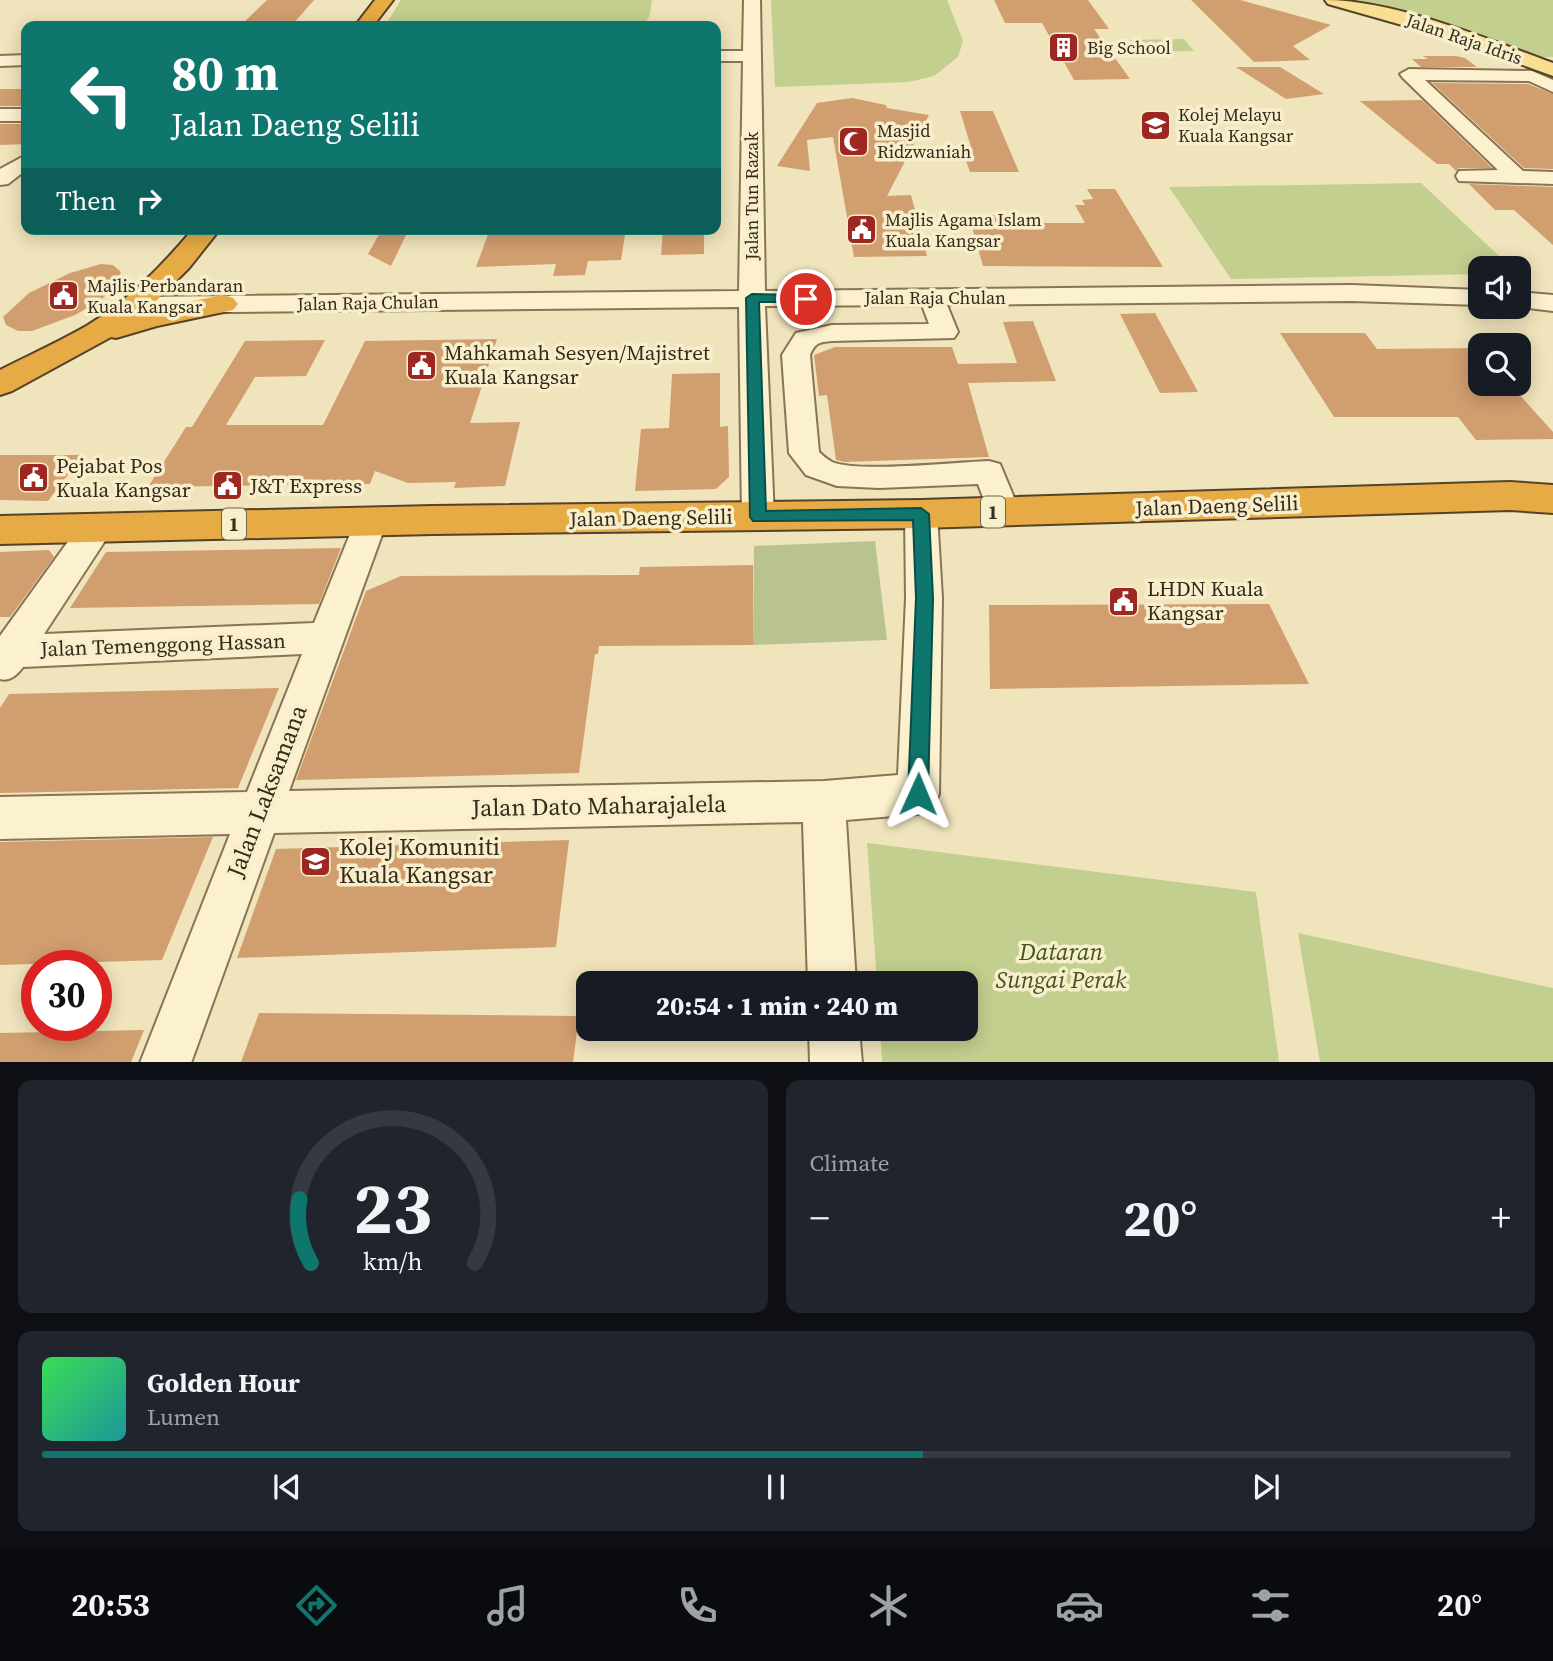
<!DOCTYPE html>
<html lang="en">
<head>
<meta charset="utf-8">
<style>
	body { margin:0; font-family:"Source Serif 4",serif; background:#20242c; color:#f1f3f6; height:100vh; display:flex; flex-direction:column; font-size:26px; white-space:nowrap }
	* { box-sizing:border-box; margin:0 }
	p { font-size:23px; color:#9ea1a6 }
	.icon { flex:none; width:38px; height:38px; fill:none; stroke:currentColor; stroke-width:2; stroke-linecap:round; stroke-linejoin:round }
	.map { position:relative; height:1062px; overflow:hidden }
	.panel { display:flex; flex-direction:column; gap:18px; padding:18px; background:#0d0f14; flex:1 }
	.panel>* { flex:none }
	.banner { position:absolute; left:21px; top:21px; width:700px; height:214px; border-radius:14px; box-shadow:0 4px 18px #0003; background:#0f766e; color:#fff; overflow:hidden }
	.controls { position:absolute; left:1468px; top:256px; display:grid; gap:14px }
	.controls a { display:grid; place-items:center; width:63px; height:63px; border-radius:14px; background:#171b24; box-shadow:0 4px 18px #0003; font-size:35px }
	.speed { position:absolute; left:21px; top:950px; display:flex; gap:14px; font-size:35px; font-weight:700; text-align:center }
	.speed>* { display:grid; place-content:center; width:91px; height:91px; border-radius:50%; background:#171b24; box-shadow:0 4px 18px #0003; line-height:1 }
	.speed .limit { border:10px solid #d22; background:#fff; color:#111 }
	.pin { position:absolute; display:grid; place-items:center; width:60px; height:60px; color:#fff; margin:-30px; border:4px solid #fff; border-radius:50%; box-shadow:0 2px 7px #0007 }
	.me { position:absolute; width:77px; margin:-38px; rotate:1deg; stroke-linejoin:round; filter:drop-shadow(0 0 5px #0008) }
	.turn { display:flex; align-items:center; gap:24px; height:147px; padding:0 35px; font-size:32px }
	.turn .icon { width:91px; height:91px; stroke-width:2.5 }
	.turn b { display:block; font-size:49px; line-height:60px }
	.then { display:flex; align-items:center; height:66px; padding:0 35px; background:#0003; gap:14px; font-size:26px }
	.big { font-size:52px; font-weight:800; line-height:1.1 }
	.panel .widget { flex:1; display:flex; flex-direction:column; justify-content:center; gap:10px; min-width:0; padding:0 24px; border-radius:14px; background:#20242c }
	.panel .dial { align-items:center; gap:0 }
	.dial svg { height:182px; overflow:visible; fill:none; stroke:#363941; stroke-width:7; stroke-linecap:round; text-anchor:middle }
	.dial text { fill:#f1f3f6; stroke:none }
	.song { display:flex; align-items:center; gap:21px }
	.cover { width:84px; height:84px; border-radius:10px; background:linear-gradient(135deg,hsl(130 70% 55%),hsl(180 70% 35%)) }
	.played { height:7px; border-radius:4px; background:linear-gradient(90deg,#0f766e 60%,#363941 60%) }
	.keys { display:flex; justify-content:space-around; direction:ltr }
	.heat { display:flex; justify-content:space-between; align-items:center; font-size:38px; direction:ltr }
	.panel .tiles { flex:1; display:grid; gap:18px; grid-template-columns:1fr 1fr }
	.widget:last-child { grid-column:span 2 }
	.trip { position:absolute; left:576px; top:971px; width:402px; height:70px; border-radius:14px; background:#171b24; box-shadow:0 4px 18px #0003; font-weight:800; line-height:70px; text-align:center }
	.menu { display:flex; height:112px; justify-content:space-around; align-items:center; background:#090b0e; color:#9ea1a6 }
	.menu .icon { width:49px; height:49px }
	.menu .selected { color:#0f766e }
	.menu b { font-size:32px; color:#f1f3f6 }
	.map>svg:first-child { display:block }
</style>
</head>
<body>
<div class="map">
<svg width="1553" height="1063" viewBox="0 0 1553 1063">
	<rect width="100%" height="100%" fill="#f0e4bc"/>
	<path fill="#c3cf8f" d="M401 0H652L650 15 643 26H385Z
		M771 0H947L963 41 958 57 934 76 909 82 775 87Z
		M1351 0H1553V57H1542L1448 23Z
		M1184 39 1194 51 1140 52 1130 40Z
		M1421 183 1512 268H1480V274L1231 279 1169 187Z
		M867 843 1256 892 1279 1062H882L880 1029H966V984L877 983Z
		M1298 933 1553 988V1062H1320Z"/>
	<path fill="#b9c390" d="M875 541 887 640 753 645 754 546Z"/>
	<path fill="#d19e6f" d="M267 0H314L293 24 241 25Z
		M994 0H1088L1109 29H1094L1130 79 1074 80 1042 23H1005Z
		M1191 0H1240L1331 25 1293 46 1310 60 1254 62Z
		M1423 56H1456L1465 58 1477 67H1421L1412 59H1428Z
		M1236 67H1280L1324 94 1286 99Z
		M1432 83 1528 84 1553 94V169L1524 168Z
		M0 89H26V106H0Z
		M852 98 886 105 887 108 929 115 887 196 911 195 927 256 854 257 833 137 807 140 810 171 777 166 817 103Z
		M1422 100 1492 168H1459L1456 171 1449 164H1437L1360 101Z
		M960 111H993L1019 172H970L961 147H971Z
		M0 124H26V144L0 145Z
		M1469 184 1553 187V245L1514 210H1495Z
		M1087 189H1115L1163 267 983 266 971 224H977L975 215H1017L1020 223H1085L1075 205H1085L1082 200 1093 199Z
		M382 229H409L391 266 368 254Z
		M490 229H626L621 260 588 261 585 275 553 276 556 264 476 267Z
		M663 229H704V254L661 255Z
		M101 264 113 265 121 272 116 284 101 300 75 315 32 331H18L6 325 3 317 29 293 70 273Z
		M1155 313 1198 392 1160 393 1120 314Z
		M1033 321 1056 381 968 383 989 457 845 462 836 460 827 395 819 396 814 355 835 347H952L958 364 1017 363 1003 322Z
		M1280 333H1365L1377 349 1480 348V383H1509L1553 432V439L1476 440 1458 417H1334Z
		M497 339 470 423 520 422 505 486 454 488 456 482 408 483 375 471 370 484 148 487 186 427H192L245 341 325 340 306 376 255 377 226 425H323L365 341Z
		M720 373V427L728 426 729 477 716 489 635 491 641 429 669 428 672 374Z
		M0 455H83L48 501 0 500Z
		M341 548 319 604 70 608 106 552Z
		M49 550 54 557 10 617H0V552Z
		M753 565V645L599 646 598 654H595L579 773 296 780 366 591 401 576 639 575 640 567Z
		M1269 604 1309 684 990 689 989 605Z
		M279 688 238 788 0 793V708L9 694Z
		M213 837 162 960 0 965V842Z
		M569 840 556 947 237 958 276 849Z
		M259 1013 579 1016 573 1062H241Z
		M144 1030 131 1062H0V1033Z"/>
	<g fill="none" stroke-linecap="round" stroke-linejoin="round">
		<defs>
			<path id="minor" d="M744 0H760L765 291 1352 285 1480 290V305L1352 301 947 305 958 332 954 338 832 341C819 342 815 343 810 355L819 452C823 456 827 459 832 462 858 473 956 462 989 461L1000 464 1020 512 1016 521 1004 524 992 521 978 484 879 488 837 486 806 475 789 453 782 355 796 333 832 325 929 324 922 305 765 306 774 517 770 526 758 529 746 526 742 517 739 307 136 313 127 310 123 305 127 300 136 297 739 291 743 61H716V51H743Z
				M26 55V65L0 66V56Z
				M1409 69 1532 71 1553 80V92L1529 81 1425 80 1523 171 1553 172V184L1459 181 1456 176 1459 171 1498 170 1403 78 1400 74Z
				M0 109H26V121H0Z
				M26 155V170L8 184 0 185V169Z
				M1519 292 1553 295V311L1513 306H1519Z
				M921 502 933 505 937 514 942 598 939 794 933 808 918 814 846 820 856 984H808L803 822 274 833 191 1063H140L230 834 0 839V797L247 792 302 654 23 667C18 674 10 682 0 679V636L85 518 97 515 109 518 114 527 44 634 314 623 359 512 371 509 383 512 387 521 289 791 824 781 898 775 906 598 905 514 909 505Z
				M809 1029H859L862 1063H810Z"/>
			<path id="major" d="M1325 0C1395 0 1487 39 1553 63V76L1448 38 1328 4Z"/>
			<path id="highway" d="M375 0H393L373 26H355Z
				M193 229H220L189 268 147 310 223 295 233 298 238 304 233 310 157 326 116 338 111 337 12 391 0 395V370C29 355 59 342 88 325 129 300 162 266 193 229Z
				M1510 482 1553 485V513L1510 510 921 528 433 534 0 544V516L433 506 921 500Z"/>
		</defs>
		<use href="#minor" stroke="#897454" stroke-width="4"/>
		<use href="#major" stroke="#564129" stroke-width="4"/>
		<use href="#highway" stroke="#564129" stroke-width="4"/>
		<use href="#minor" fill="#fbf1cf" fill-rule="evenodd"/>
		<use href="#major" fill="#f8de90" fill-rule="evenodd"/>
		<use href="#highway" fill="#e7ab45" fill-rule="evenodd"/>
	</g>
	<path fill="#0f766e" stroke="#0a4d48" stroke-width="2" d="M752 294 806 295 812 299 806 302H759L766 511 921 508 929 514 933 598 928 794 925 801 918 804 911 801 908 794 916 598 913 520 753 521 750 517 746 298Z"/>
	<defs>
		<symbol id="building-square" viewBox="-11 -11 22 22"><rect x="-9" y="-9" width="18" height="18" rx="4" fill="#9c2821" stroke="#f7eecc"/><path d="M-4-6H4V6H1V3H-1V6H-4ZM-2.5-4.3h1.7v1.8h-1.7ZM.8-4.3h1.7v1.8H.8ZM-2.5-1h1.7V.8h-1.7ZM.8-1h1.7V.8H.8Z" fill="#fff"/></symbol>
		<symbol id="school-square" viewBox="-11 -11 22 22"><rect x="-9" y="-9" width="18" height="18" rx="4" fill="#9c2821" stroke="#f7eecc"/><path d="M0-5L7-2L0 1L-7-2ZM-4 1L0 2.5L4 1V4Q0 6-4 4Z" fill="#fff"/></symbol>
		<symbol id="mosque-square" viewBox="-11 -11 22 22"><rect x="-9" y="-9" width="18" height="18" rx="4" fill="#9c2821" stroke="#f7eecc"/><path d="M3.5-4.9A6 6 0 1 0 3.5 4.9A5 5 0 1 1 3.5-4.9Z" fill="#fff"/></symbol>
		<symbol id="civic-square" viewBox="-11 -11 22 22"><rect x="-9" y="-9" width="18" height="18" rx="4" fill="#9c2821" stroke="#f7eecc"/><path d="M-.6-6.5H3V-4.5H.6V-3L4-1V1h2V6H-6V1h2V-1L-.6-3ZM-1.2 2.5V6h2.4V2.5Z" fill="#fff"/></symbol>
		<symbol id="university-square" viewBox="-11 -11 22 22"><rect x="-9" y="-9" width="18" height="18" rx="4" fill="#9c2821" stroke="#f7eecc"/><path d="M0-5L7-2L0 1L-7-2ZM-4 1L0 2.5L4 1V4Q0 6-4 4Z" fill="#fff"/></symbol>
	</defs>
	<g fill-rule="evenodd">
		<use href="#building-square" x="1046" y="30" width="35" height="35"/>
		<use href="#school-square" x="1138" y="108" width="35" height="35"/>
		<use href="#mosque-square" x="836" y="124" width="35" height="35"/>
		<use href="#civic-square" x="844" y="212" width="35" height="35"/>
		<use href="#civic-square" x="46" y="278" width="35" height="35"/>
		<use href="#civic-square" x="404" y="348" width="35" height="35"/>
		<use href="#civic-square" x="16" y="460" width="35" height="35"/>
		<use href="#civic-square" x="210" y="468" width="35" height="35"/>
		<use href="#civic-square" x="1106" y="584" width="35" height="35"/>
		<use href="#university-square" x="298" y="844" width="35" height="35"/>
	</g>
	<g text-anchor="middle" stroke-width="7" stroke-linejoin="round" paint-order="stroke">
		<g font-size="18" fill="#372a1a" stroke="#f7eecc">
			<text transform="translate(1464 39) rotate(19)" y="6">Jalan Raja Idris</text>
			<text transform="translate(752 196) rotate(-90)" y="6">Jalan Tun Razak</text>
			<text x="935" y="304">Jalan Raja Chulan</text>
			<text transform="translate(368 303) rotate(-1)" y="6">Jalan Raja Chulan</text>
		</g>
		<g font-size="18" fill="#372a1a" stroke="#f7eecc" text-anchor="start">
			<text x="1087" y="54">Big School</text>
			<text x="1178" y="121">Kolej Melayu<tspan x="1178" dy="21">Kuala Kangsar</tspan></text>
			<text x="877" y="137">Masjid<tspan x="877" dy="21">Ridzwaniah</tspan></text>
			<text x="885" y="226">Majlis Agama Islam<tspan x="885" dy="21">Kuala Kangsar</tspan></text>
			<text x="87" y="292">Majlis Perbandaran<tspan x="87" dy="21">Kuala Kangsar</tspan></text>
		</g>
		<g fill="#f7eecc" stroke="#71654f" stroke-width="2">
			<rect x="981" y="496.5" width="24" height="31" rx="5"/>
			<rect x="222" y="508.5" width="24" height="31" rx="5"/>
		</g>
		<g font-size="19" font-weight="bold" fill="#372a1a">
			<text x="993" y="519">1</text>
			<text x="234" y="531">1</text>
		</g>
		<g font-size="21" fill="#372a1a" stroke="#f7eecc" text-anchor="start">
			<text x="444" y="360">Mahkamah Sesyen/Majistret<tspan x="444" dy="24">Kuala Kangsar</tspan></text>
			<text x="56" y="473">Pejabat Pos<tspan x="56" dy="24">Kuala Kangsar</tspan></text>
			<text x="250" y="493">J&amp;T Express</text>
			<text x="1147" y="596">LHDN Kuala<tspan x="1147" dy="24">Kangsar</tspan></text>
		</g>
		<g font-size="21" fill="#372a1a" stroke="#f7eecc">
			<text transform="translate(1217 506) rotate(-2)" y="7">Jalan Daeng Selili</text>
			<text transform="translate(651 518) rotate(-1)" y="7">Jalan Daeng Selili</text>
			<text transform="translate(163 645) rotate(-2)" y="7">Jalan Temenggong Hassan</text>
		</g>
		<g font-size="24" fill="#372a1a" stroke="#f7eecc">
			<text transform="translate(267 791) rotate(-69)" y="8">Jalan Laksamana</text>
			<text transform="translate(599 806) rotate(-1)" y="8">Jalan Dato Maharajalela</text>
		</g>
		<g font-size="24" fill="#372a1a" stroke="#f7eecc" text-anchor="start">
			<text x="339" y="855">Kolej Komuniti<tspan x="339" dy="28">Kuala Kangsar</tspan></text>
		</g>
		<g font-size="24" font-style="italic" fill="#44551f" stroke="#f7eecc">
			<text x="1061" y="960">Dataran<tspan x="1061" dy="28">Sungai Perak</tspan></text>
		</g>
	</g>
</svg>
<div class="controls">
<a><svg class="icon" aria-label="sound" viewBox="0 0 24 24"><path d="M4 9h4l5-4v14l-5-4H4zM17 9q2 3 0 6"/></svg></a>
<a><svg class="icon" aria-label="search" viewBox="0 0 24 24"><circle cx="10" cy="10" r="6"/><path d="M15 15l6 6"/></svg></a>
</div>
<div class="speed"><div class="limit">30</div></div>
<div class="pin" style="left:806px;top:299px;background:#d93025"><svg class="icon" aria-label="arrive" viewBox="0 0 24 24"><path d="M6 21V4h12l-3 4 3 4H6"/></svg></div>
<svg class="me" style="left:918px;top:794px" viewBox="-20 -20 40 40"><path d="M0-17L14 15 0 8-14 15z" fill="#0f766e" stroke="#fff" stroke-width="4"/></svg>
<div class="trip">20:54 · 1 min · 240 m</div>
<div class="banner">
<div class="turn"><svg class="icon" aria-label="left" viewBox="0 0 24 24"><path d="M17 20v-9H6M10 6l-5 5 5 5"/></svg><div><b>80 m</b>Jalan Daeng Selili</div></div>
<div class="then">Then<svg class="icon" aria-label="right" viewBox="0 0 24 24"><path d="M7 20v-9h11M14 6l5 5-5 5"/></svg></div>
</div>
</div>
<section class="panel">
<div class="tiles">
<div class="widget dial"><svg viewBox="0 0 100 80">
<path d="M14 69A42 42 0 1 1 86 69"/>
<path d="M14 69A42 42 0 0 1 9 41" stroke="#0f766e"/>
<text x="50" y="56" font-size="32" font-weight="700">23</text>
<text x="50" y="72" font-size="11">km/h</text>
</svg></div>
<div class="widget"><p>Climate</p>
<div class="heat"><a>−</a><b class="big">20°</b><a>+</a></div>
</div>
<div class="widget">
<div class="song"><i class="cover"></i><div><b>Golden Hour</b><p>Lumen</p></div></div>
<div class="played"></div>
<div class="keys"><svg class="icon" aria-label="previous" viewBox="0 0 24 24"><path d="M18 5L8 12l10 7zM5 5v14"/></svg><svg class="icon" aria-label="pause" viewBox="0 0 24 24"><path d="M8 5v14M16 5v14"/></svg><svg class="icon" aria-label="next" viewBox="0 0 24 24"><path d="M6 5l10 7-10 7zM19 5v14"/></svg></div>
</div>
</div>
</section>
<nav class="menu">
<b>20:53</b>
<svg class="icon selected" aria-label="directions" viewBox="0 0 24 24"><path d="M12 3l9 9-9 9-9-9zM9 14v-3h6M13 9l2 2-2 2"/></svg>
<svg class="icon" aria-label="music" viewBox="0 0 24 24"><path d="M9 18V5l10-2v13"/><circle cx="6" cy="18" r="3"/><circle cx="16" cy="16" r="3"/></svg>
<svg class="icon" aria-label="phone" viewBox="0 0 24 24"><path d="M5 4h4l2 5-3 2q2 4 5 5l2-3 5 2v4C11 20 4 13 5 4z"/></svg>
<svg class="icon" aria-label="climate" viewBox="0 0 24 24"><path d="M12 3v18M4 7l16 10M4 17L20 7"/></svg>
<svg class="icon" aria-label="car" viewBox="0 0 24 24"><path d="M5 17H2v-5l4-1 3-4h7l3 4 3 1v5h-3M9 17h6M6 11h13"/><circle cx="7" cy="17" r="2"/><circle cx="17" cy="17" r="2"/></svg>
<svg class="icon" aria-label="filters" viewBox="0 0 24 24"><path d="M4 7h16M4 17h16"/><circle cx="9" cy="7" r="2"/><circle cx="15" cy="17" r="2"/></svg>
<b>20°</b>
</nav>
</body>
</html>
